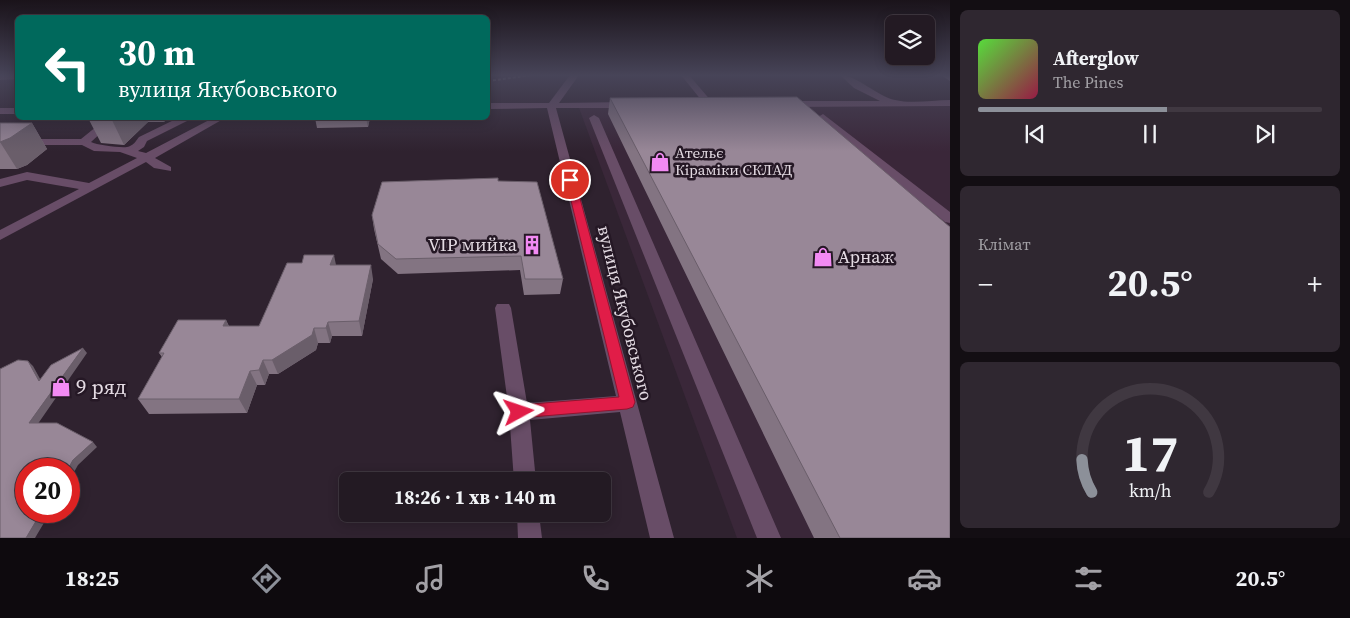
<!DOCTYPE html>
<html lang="uk">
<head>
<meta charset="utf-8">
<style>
	body { margin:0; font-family:"Source Serif 4",serif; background:#2f2730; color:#f1f3f6; height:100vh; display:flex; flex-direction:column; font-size:19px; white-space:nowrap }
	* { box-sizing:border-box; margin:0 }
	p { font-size:16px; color:#a3a1a6 }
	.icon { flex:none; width:28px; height:28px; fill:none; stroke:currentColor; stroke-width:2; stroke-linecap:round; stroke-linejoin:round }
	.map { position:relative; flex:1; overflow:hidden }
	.side { display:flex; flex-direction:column; gap:10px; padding:10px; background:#130e13; width:400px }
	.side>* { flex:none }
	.top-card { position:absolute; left:15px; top:15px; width:475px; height:105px; border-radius:8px; box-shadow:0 2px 12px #0003,0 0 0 1px #403841; background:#00695c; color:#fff; overflow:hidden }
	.tools { position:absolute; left:885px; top:15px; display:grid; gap:10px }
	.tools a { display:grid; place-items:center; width:50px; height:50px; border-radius:8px; background:#231a23; box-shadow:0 2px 12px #0003,0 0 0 1px #403841; font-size:25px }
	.speed { position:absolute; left:15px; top:458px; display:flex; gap:10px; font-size:25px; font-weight:700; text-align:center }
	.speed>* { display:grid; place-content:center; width:65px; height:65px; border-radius:50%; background:#231a23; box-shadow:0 2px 12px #0003,0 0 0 1px #403841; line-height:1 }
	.speed .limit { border:8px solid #d22; background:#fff; color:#111 }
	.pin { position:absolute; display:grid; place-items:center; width:42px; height:42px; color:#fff; margin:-21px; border:2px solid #fff; border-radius:50%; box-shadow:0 1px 5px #0007 }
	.me { position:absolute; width:55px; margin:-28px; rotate:85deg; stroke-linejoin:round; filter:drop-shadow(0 0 4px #0008) }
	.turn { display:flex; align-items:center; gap:18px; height:105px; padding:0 20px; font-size:22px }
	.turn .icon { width:65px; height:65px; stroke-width:2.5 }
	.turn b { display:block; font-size:35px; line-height:42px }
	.big { font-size:38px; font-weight:700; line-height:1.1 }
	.side .widget { flex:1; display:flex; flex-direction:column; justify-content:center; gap:8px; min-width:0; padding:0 18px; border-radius:8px; background:#2f2730 }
	.side .dial { align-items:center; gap:0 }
	.dial svg { height:130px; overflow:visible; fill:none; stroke:#403841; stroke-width:7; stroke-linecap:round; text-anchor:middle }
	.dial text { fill:#f1f3f6; stroke:none }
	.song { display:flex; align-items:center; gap:15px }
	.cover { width:60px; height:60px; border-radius:8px; background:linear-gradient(135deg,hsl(110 70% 55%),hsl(340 70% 35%)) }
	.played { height:5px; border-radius:2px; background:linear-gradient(90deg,#8c9099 55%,#403841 55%) }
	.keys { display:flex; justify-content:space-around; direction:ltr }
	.heat { display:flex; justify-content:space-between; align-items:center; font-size:28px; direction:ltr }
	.trip { position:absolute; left:339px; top:472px; width:272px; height:50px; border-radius:8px; background:#231a23; box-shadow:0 2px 12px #0003,0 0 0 1px #403841; font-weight:700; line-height:50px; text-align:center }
	.menu { display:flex; height:80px; justify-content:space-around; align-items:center; background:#0e0a0e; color:#a3a1a6 }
	.menu .icon { width:35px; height:35px }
	.menu .current { color:#8c9099 }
	.menu b { font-size:22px; color:#f1f3f6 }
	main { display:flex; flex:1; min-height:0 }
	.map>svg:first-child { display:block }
</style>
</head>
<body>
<main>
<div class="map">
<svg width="950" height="538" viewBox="0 0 950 538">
	<rect width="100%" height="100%" fill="#2f222f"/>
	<path fill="#3a2739" d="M578 105H950V538H737Z"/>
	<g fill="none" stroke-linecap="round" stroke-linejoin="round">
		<path stroke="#8d828c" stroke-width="2" stroke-dasharray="3 2" stroke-linecap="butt" d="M488 81 532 75"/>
		<path fill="#684d67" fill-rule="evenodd" d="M0 75H18V79L0 80Z
			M570 75H579L559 103 629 102 634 105 629 108H556L674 538H650L620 412 530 420 536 481H514L509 412 495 308 497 304H509L511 308 527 403 616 396 547 108 488 109V103H549Z
			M681 75H689L712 102V106H706Z
			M840 75C857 75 878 97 895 100 912 104 933 100 950 100V106L784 107 779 104 784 101H880L854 88Z
			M0 108H18V114H0Z
			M823 114 950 212V223L945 222 819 119 818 117Z
			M594 115 599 118 781 538H757L589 118Z
			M107 118H117L91 142C97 145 120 148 127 147 133 146 136 141 139 137L178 118H190L189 120 147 141 144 147 138 151 146 153 213 118H225L155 158 171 167V171L154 168 146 162 0 240V230L79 189 27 180 0 187V179L27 172 89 183 137 158 120 152 94 151 82 145H0V139H81Z
			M517 514H539L542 538H518Z"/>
	</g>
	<path fill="#837482" d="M941 75H950V81Z
		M610 98 950 538H814L608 114Z
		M88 118H168L164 122H148L124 145 101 143Z
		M315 118H370L368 127 317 128Z
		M0 123H32L47 149 27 165 17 169H0Z
		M498 181 563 279 560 294 524 295 520 270 398 274 381 259 374 229 372 215Z
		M336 265 373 279 362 336H332L330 343H318L316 350 278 374H269L265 385H257L247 413 149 414 138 399 162 357 159 353 226 320 229 326H259Z"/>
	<path fill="#6a5e6a" d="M114 118H146L148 122 124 145 112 120Z
		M162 118H168L164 122Z
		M366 118H370L368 127Z
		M32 123 47 149 27 165 17 169 0 142Z
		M334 255 337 270 330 265Z
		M371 265 373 279 362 336 359 321Z
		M226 320 233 335 223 326Z
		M328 322 332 336 330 343 326 328Z
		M314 328 318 343 316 350 278 374 272 360Z
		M83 348 87 353 35 428 29 423Z
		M263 360 269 374 265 385 259 370Z
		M28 361 33 366 44 386 39 381Z
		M250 371 257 385 247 413 239 399Z
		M93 442 97 447 78 465 69 481V469H68L73 460Z
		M42 511H51L35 538H26Z"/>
	<path fill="#988797" stroke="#6a5e6a" d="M797 97 950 227V538H840L610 98Z
		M90 118H114L112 120Z
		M0 123H32L10 138 0 142Z
		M498 178V181L537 182 563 279H525L521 256 396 259 378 244 372 215 382 182Z
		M304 255H334L330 265H371L359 321 328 322 326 328H314L312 335 272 360H263L259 370 250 371 239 399H138L164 353H159L178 320H226L223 326H259L287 263H302Z
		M83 348 29 423H57L93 442 73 460 68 469H26V511H42L26 538H0V369L18 360 28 361 39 381 51 365Z"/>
	<linearGradient id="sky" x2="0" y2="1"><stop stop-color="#1a131a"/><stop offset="0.5" stop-color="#474458"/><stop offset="1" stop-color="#474458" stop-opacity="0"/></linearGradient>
	<rect width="950" height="151" fill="url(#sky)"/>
	<path fill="#e11d48" stroke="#92132f" d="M567 178 575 180 635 402 633 407 627 409 519 418 514 416 511 412 514 407 519 405 619 397 566 180Z"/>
	<defs>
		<symbol id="shop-bare" viewBox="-9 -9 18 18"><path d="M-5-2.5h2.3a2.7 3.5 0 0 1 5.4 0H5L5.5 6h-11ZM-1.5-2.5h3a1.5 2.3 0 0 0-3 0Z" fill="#f28af3" stroke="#251825" stroke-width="2.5" paint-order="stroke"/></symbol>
		<symbol id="building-bare" viewBox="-9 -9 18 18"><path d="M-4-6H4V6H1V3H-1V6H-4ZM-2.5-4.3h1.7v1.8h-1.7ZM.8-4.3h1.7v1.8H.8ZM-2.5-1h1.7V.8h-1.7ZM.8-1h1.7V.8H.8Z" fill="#f28af3" stroke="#251825" stroke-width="2.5" paint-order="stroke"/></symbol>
	</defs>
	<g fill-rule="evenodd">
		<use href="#shop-bare" x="646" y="148" width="28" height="28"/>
		<use href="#building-bare" x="518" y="231" width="28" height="28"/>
		<use href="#shop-bare" x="809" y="243" width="28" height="28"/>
		<use href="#shop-bare" x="47" y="373" width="28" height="28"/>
	</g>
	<g text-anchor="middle" stroke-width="5" stroke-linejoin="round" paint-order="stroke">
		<g font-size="15" fill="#e4dbe3" stroke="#251825" text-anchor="start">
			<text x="675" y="158">Ательє<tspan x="675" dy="17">Кіраміки СКЛАД</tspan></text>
		</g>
		<g font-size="18" fill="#e4dbe3" stroke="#251825" text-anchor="end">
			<text x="517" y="251">VIP мийка</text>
			<text x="838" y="263" text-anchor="start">Арнаж</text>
		</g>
		<g font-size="18" fill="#e4dbe3" stroke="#251825">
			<text transform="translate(625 313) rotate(76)" y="6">вулиця Якубовського</text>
		</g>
		<g font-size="21" fill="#e4dbe3" stroke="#251825" text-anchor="start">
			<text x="76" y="394">9 ряд</text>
		</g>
	</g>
</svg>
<div class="tools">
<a><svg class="icon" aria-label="layers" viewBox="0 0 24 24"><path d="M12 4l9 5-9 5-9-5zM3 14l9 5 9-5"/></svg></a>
</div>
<div class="speed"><div class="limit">20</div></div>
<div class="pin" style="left:570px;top:180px;background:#d93025"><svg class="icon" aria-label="arrive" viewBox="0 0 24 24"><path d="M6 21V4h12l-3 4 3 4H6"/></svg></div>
<svg class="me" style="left:519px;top:412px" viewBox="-20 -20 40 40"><path d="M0-17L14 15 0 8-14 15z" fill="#e11d48" stroke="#fff" stroke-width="4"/></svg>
<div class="trip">18:26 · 1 хв · 140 m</div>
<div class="top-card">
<div class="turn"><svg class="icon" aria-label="left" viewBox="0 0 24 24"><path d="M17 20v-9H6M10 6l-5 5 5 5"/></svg><div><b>30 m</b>вулиця Якубовського</div></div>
</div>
</div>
<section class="side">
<div class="widget">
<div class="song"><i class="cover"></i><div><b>Afterglow</b><p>The Pines</p></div></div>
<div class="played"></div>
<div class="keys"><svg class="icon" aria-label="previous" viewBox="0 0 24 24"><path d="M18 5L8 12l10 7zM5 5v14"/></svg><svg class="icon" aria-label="pause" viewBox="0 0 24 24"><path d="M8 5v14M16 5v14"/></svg><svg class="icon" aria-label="next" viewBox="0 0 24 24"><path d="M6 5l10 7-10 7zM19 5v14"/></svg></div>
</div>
<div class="widget"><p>Клімат</p>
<div class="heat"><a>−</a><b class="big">20.5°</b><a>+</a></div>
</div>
<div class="widget dial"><svg viewBox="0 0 100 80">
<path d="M14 69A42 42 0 1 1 86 69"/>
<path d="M14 69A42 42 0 0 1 8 49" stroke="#8c9099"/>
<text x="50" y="56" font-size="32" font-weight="700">17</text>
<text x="50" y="72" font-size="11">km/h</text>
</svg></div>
</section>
</main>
<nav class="menu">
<b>18:25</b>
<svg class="icon current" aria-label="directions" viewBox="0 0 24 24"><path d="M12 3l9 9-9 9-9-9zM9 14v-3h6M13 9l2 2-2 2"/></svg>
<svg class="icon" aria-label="music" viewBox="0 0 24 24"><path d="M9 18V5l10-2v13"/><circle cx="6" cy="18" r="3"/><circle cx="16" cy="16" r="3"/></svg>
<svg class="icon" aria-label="phone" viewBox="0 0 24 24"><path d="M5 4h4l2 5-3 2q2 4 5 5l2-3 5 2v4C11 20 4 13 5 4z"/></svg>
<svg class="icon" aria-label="climate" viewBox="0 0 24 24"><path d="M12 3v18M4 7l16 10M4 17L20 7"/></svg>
<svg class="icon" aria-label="car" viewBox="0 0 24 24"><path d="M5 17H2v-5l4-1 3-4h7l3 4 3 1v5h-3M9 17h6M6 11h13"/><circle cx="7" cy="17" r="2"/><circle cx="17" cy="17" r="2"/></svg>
<svg class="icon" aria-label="filters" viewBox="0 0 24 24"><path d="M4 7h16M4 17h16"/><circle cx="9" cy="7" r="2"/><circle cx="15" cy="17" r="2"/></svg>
<b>20.5°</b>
</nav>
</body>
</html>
